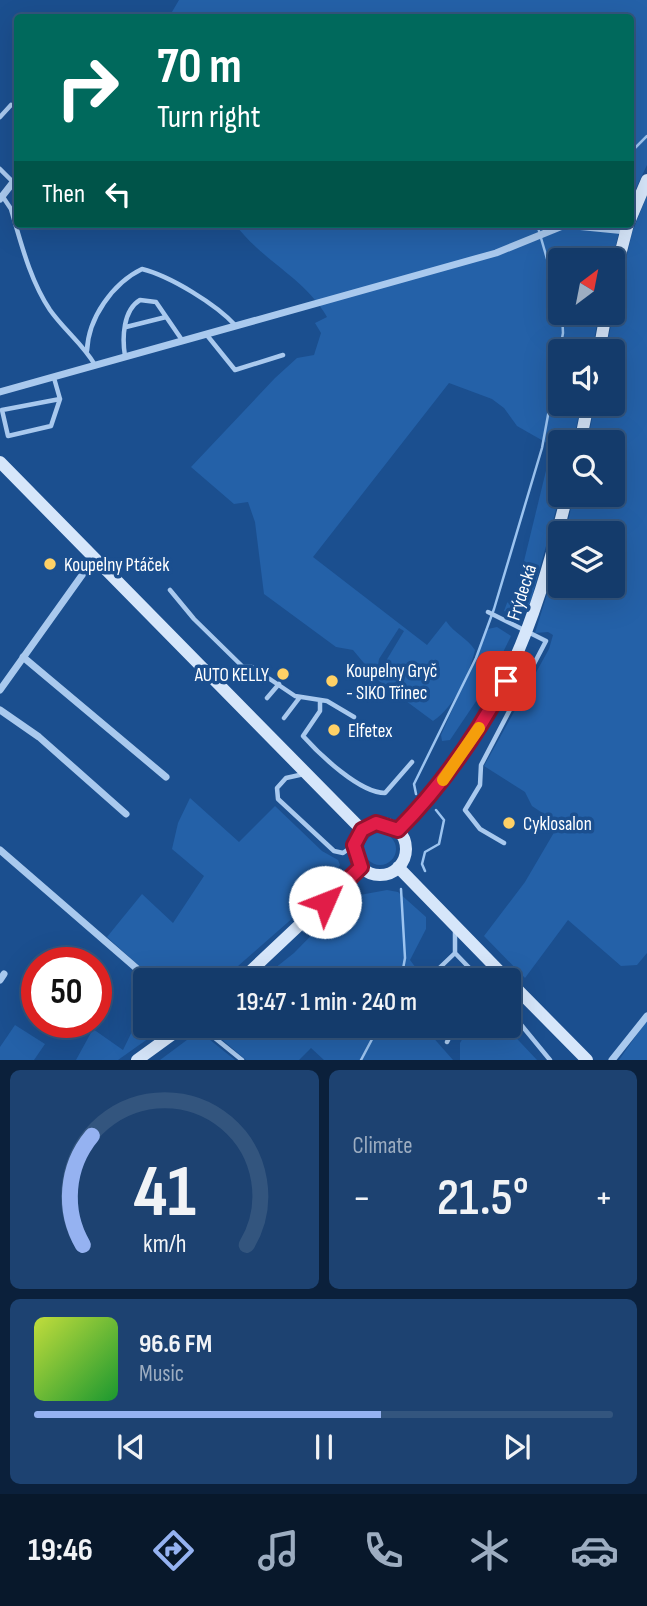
<!DOCTYPE html>
<html lang="en">
<head>
<meta charset="utf-8">
<style>
	body { margin:0; font-family:"Sofia Sans Condensed",sans-serif; background:#1d4271; color:#f1f3f6; height:100vh; display:flex; flex-direction:column; font-size:26px; white-space:nowrap }
	* { box-sizing:border-box; margin:0 }
	p { font-size:23px; color:#9dadc1 }
	.icon { flex:none; width:38px; height:38px; fill:none; stroke:currentColor; stroke-width:2; stroke-linecap:round; stroke-linejoin:round }
	.map { position:relative; height:1060px; overflow:hidden }
	.panel { display:flex; flex-direction:column; gap:10px; padding:10px; background:#0b203b; flex:1 }
	.panel>* { flex:none }
	.banner { position:absolute; left:14px; top:14px; width:620px; height:214px; border-radius:7px; box-shadow:0 7px 28px #0002,0 0 0 2px #33557e; background:#00695c; color:#fff; overflow:hidden }
	.needle { width:46px; rotate:32deg }
	.buttons { position:absolute; left:548px; top:248px; display:grid; gap:14px }
	.buttons a { display:grid; place-items:center; width:77px; height:77px; border-radius:7px; background:#143b6b; box-shadow:0 7px 28px #0002,0 0 0 2px #33557e; font-size:35px }
	.speed { position:absolute; left:21px; top:947px; display:flex; gap:14px; font-size:35px; font-weight:700; text-align:center }
	.speed>* { display:grid; place-content:center; width:91px; height:91px; border-radius:50%; background:#143b6b; box-shadow:0 7px 28px #0002,0 0 0 2px #33557e; line-height:1 }
	.speed .limit { border:10px solid #d22; background:#fff; color:#111 }
	.pin { position:absolute; display:grid; place-items:center; width:60px; height:60px; color:#fff; margin:-30px; border-radius:14px; box-shadow:0 4px 10px #0006 }
	.me { position:absolute; width:77px; margin:-38px; rotate:46deg; stroke-linejoin:round; filter:drop-shadow(0 0 5px #0008) }
	.turn { display:flex; align-items:center; gap:24px; height:147px; padding:0 28px; font-size:32px }
	.turn .icon { width:91px; height:91px; stroke-width:2.5 }
	.turn b { display:block; font-size:49px; line-height:60px }
	.then { display:flex; align-items:center; height:66px; padding:0 28px; background:#0003; gap:14px; font-size:26px }
	.big { font-size:52px; font-weight:600; line-height:1.1 }
	.panel .tile { flex:1; display:flex; flex-direction:column; justify-content:center; gap:10px; min-width:0; padding:0 24px; border-radius:10px; background:#1d4271 }
	.panel .dial { align-items:center; gap:0 }
	.dial svg { height:182px; overflow:visible; fill:none; stroke:#33557e; stroke-width:7; stroke-linecap:round; text-anchor:middle }
	.dial text { fill:#f1f3f6; stroke:none }
	.song { display:flex; align-items:center; gap:21px }
	.cover { width:84px; height:84px; border-radius:10px; background:linear-gradient(135deg,hsl(70 70% 55%),hsl(130 70% 35%)) }
	.played { height:7px; border-radius:4px; background:linear-gradient(90deg,#95b2f1 60%,#33557e 60%) }
	.keys { display:flex; justify-content:space-around; direction:ltr }
	.heat { display:flex; justify-content:space-between; align-items:center; font-size:38px; direction:ltr }
	.panel .tiles { flex:1; display:grid; gap:10px; grid-template-columns:1fr 1fr }
	.tile:last-child { grid-column:span 2 }
	.trip { position:absolute; left:133px; top:968px; width:388px; height:70px; border-radius:7px; background:#143b6b; box-shadow:0 7px 28px #0002,0 0 0 2px #33557e; font-weight:600; line-height:70px; text-align:center }
	.tab-bar { display:flex; height:112px; justify-content:space-around; align-items:center; background:#08182b; color:#9dadc1 }
	.tab-bar .icon { width:49px; height:49px }
	.tab-bar .active { color:#95b2f1 }
	.tab-bar b { font-size:32px; color:#f1f3f6 }
	.map>svg:first-child { display:block }
</style>
</head>
<body>
<div class="map">
<svg width="647" height="1060" viewBox="0 0 647 1060">
	<rect width="100%" height="100%" fill="#1b4f8f"/>
	<path fill="#2461a8" fill-rule="evenodd" d="M179 0H647V165L630 201V18L169 17Z
		M647 195V953L637 965 621 966 568 920 525 978 484 936 525 882 559 824 532 806 525 792 484 766 549 649 553 635 548 632 535 633 560 552V586H612V534H565L574 495H612V443H587L595 404H612V352H605L632 233Z
		M235 224H621L612 261H560V313H599L592 352H560V404H581L573 443H560V495L529 608 525 603 514 615 504 611 507 603 516 594 552 446 517 426 504 408 492 399 449 383 313 557 427 645 446 621C454 633 467 638 475 650 469 675 455 706 433 721L379 681 353 650 336 647 264 594 255 522 248 502 234 504 191 467 275 378 297 358 314 355 321 333 315 323 327 317C305 278 261 260 235 224ZM399 628 404 631 380 671H377L379 659Z
		M497 627 511 636 487 685 450 740 442 741 441 735 488 629Z
		M190 798 239 842 275 806 322 851 338 860 340 865 327 884 303 909 222 980H155L107 937 142 894 173 923 204 876 172 849 178 823Z
		M364 849a16 16 0 1 1 32 0a16 16 0 1 1-32 0Z
		M387 890 398 892 426 917V929L410 960 419 972 412 980H260L294 953 349 897Z
		M145 1005V1026H166L118 1060H76L93 1029 123 1050Z
		M647 1020V1060H619Z
		M15 1025 45 1044 34 1060H0V1047Z
		M206 1026H423L453 1060H324L311 1048 299 1060H246Z
		M470 1026H505L537 1060H460V1043Z
		M199 1031 235 1060H160Z"/>
	<g fill="none" stroke-linecap="round" stroke-linejoin="round">
		<path stroke="#9cc4f0" stroke-width="2.5" d="M630 153 647 136
			M537 224 560 304
			M416 794 414 784 476 658 494 609 542 448 563 333 562 313
			M425 871 422 864 425 852 439 844 444 820 436 810
			M401 980 405 958 401 889
			M361 1060 379 1026"/>
		<path stroke="#a9c9ee" stroke-width="4.5" d="M0 117 11 105
			M0 169 13 182
			M3 197 11 209C21 243 30 280 50 310 64 330 83 344 95 365
			M126 327 166 317
			M206 334 235 370 283 355
			M87 351C88 318 113 283 142 269 170 276 216 304 236 326
			M125 356C122 338 123 310 140 300L156 302 182 340
			M54 378 60 399 2 410 8 436 51 426 60 399
			M170 590 194 619 243 667
			M488 612 546 641 481 765 480 785 465 810 480 829 504 843
			M222 683 243 667H252L295 696 327 701 354 717
			M267 698 279 684
			M320 700V711L303 736C320 755 360 793 385 793L412 762
			M284 718 300 697
			M304 774 286 778 277 788 278 799 334 851 343 853 354 845
			M455 932V953L481 980
			M434 980 431 976 455 953
			M509 1010 550 1060
			M200 1026 242 1060
			M447 1042 455 1026"/>
		<path stroke="#a9c9ee" stroke-width="7" d="M0 199 18 176
			M0 392 496 253 565 225 626 231
			M23 657 166 777
			M0 690 95 557
			M0 710 39 737 126 814
			M0 850 150 980
			M0 980 4 974
			M612 1060 647 1016"/>
		<path stroke="#d6e6fa" stroke-width="12" d="M630 220 647 180
			M612 286 628 224
			M599 352 606 313
			M580 443 588 404
			M0 462 362 830
			M354 849a26 26 0 1 1 52 0a26 26 0 1 1-52 0Z
			M398 830C498 727 534 631 567 495
			M398 867 508 980
			M241 980 361 867
			M509 981 587 1060
			M137 1060 184 1026"/>
	</g>
	<g fill="none" stroke-linecap="round" stroke-linejoin="round">
		<defs>
			<path id="route" d="M325 902 361 867 354 845 362 830 376 823 398 830C442 786 476 736 506 681"/>
		</defs>
		<use href="#route" stroke="#92132f" stroke-width="18"/>
		<use href="#route" stroke="#e11d48" stroke-width="12"/>
		<path stroke="#f59e0b" stroke-width="12" d="M443 780 479 728"/>
	</g>
	<g fill="#ffd166" stroke="#1b4f8f" stroke-width="2.5">
		<circle cx="50" cy="564" r="7"/>
		<circle cx="283" cy="674" r="7"/>
		<circle cx="332" cy="681" r="7"/>
		<circle cx="334" cy="730" r="7"/>
		<circle cx="509" cy="823" r="7"/>
	</g>
	<g text-anchor="middle" stroke-width="7" stroke-linejoin="round" paint-order="stroke">
		<g font-size="19" fill="#fff" stroke="#1b4f8f" text-anchor="start">
			<text x="64" y="571">Koupelny Ptáček</text>
			<text x="346" y="677">Koupelny Gryč<tspan x="346" dy="22">- SIKO Třinec</tspan></text>
			<text x="269" y="681" text-anchor="end">AUTO KELLY</text>
			<text x="348" y="737">Elfetex</text>
			<text x="523" y="830">Cyklosalon</text>
		</g>
		<g font-size="19" fill="#fff" stroke="#1b4f8f">
			<text transform="translate(521 592) rotate(-72)" y="7">Frýdecká</text>
		</g>
	</g>
</svg>
<div class="buttons">
<a><svg class="needle" viewBox="-14 -14 28 28"><path d="M0-13l5 13h-10z" fill="#e53935"/><path d="M0 13l5-13h-10z" fill="#9dadc1"/></svg></a>
<a><svg class="icon" aria-label="sound" viewBox="0 0 24 24"><path d="M4 9h4l5-4v14l-5-4H4zM17 9q2 3 0 6"/></svg></a>
<a><svg class="icon" aria-label="search" viewBox="0 0 24 24"><circle cx="10" cy="10" r="6"/><path d="M15 15l6 6"/></svg></a>
<a><svg class="icon" aria-label="layers" viewBox="0 0 24 24"><path d="M12 4l9 5-9 5-9-5zM3 14l9 5 9-5"/></svg></a>
</div>
<div class="speed"><div class="limit">50</div></div>
<div class="pin" style="left:506px;top:681px;background:#d93025"><svg class="icon" aria-label="arrive" viewBox="0 0 24 24"><path d="M6 21V4h12l-3 4 3 4H6"/></svg></div>
<svg class="me" style="left:325px;top:902px" viewBox="-20 -20 40 40"><circle r="19" fill="#fff"/><path d="M0-13L10 11 0 6-10 11z" fill="#e11d48"/></svg>
<div class="trip">19:47 · 1 min · 240 m</div>
<div class="banner">
<div class="turn"><svg class="icon" aria-label="right" viewBox="0 0 24 24"><path d="M7 20v-9h11M14 6l5 5-5 5"/></svg><div><b>70 m</b>Turn right</div></div>
<div class="then">Then<svg class="icon" aria-label="left" viewBox="0 0 24 24"><path d="M17 20v-9H6M10 6l-5 5 5 5"/></svg></div>
</div>
</div>
<section class="panel">
<div class="tiles">
<div class="tile dial"><svg viewBox="0 0 100 80">
<path d="M14 69A42 42 0 1 1 86 69"/>
<path d="M14 69A42 42 0 0 1 18 21" stroke="#95b2f1"/>
<text x="50" y="56" font-size="32" font-weight="700">41</text>
<text x="50" y="72" font-size="11">km/h</text>
</svg></div>
<div class="tile"><p>Climate</p>
<div class="heat"><a>−</a><b class="big">21.5°</b><a>+</a></div>
</div>
<div class="tile">
<div class="song"><i class="cover"></i><div><b>96.6 FM</b><p>Music</p></div></div>
<div class="played"></div>
<div class="keys"><svg class="icon" aria-label="previous" viewBox="0 0 24 24"><path d="M18 5L8 12l10 7zM5 5v14"/></svg><svg class="icon" aria-label="pause" viewBox="0 0 24 24"><path d="M8 5v14M16 5v14"/></svg><svg class="icon" aria-label="next" viewBox="0 0 24 24"><path d="M6 5l10 7-10 7zM19 5v14"/></svg></div>
</div>
</div>
</section>
<nav class="tab-bar">
<b>19:46</b>
<svg class="icon active" aria-label="directions" viewBox="0 0 24 24"><path d="M12 3l9 9-9 9-9-9zM9 14v-3h6M13 9l2 2-2 2"/></svg>
<svg class="icon" aria-label="music" viewBox="0 0 24 24"><path d="M9 18V5l10-2v13"/><circle cx="6" cy="18" r="3"/><circle cx="16" cy="16" r="3"/></svg>
<svg class="icon" aria-label="phone" viewBox="0 0 24 24"><path d="M5 4h4l2 5-3 2q2 4 5 5l2-3 5 2v4C11 20 4 13 5 4z"/></svg>
<svg class="icon" aria-label="climate" viewBox="0 0 24 24"><path d="M12 3v18M4 7l16 10M4 17L20 7"/></svg>
<svg class="icon" aria-label="car" viewBox="0 0 24 24"><path d="M5 17H2v-5l4-1 3-4h7l3 4 3 1v5h-3M9 17h6M6 11h13"/><circle cx="7" cy="17" r="2"/><circle cx="17" cy="17" r="2"/></svg>
</nav>
</body>
</html>
